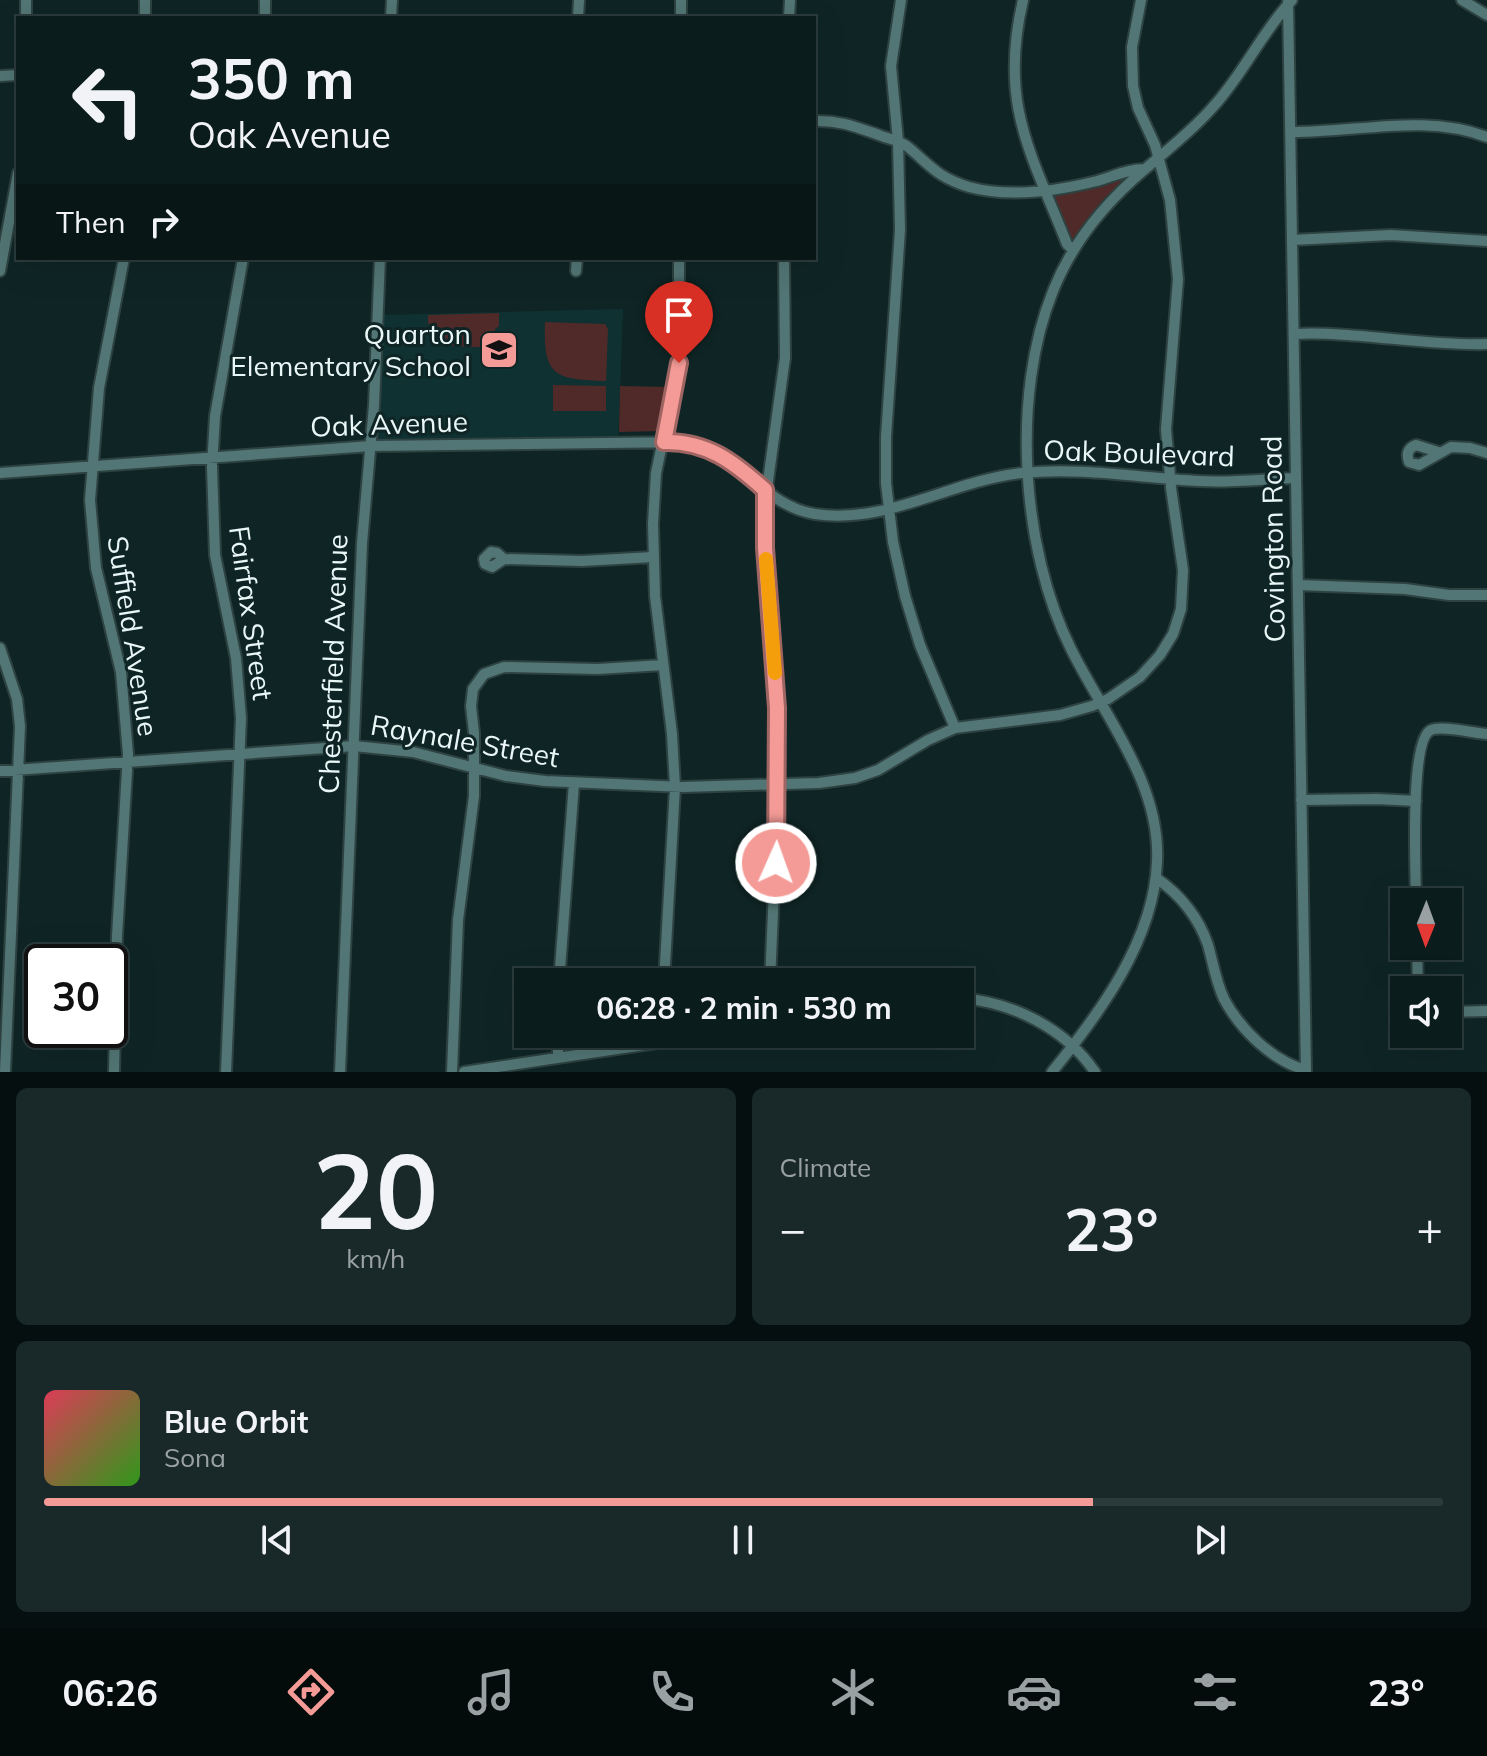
<!DOCTYPE html>
<html lang="en">
<head>
<meta charset="utf-8">
<style>
	body { margin:0; font-family:Mulish,sans-serif; background:#192929; color:#f1f3f6; height:100vh; display:flex; flex-direction:column; font-size:30px; white-space:nowrap }
	* { box-sizing:border-box; margin:0 }
	p { font-size:26px; color:#9aa1a3 }
	.icon { flex:none; width:44px; height:44px; fill:none; stroke:currentColor; stroke-width:2; stroke-linecap:round; stroke-linejoin:round }
	.map { position:relative; height:1072px; overflow:hidden }
	.details { display:flex; flex-direction:column; gap:16px; padding:16px; background:#060f0f; flex:1 }
	.details>* { flex:none }
	.hud { position:absolute; left:16px; top:16px; width:800px; height:244px; border-radius:0px; box-shadow:0 8px 32px #0002,0 0 0 2px #2b3a3b; background:#0b1c1c; color:#f1f3f6; overflow:hidden }
	.needle { width:52px; rotate:181deg }
	.controls { position:absolute; left:1390px; top:888px; display:grid; gap:16px }
	.controls a { display:grid; place-items:center; width:72px; height:72px; border-radius:0px; background:#0b1c1c; box-shadow:0 8px 32px #0002,0 0 0 2px #2b3a3b; font-size:40px }
	.speed { position:absolute; left:24px; top:944px; display:flex; gap:16px; font-size:40px; font-weight:700; text-align:center }
	.speed>* { display:grid; place-content:center; width:104px; height:104px; border-radius:50%; background:#0b1c1c; box-shadow:0 8px 32px #0002,0 0 0 2px #2b3a3b; line-height:1 }
	.speed .limit { border:4px solid #111; border-radius:12px; background:#fff; color:#111 }
	.pin { position:absolute; display:grid; place-items:center; width:68px; height:68px; color:#fff; margin:-82px -34px; border-radius:50% 50% 50% 0; rotate:-45deg; box-shadow:0 0 8px #0007 }
	.pin .icon { rotate:45deg }
	.me { position:absolute; width:88px; margin:-44px; rotate:2deg; stroke-linejoin:round; filter:drop-shadow(0 0 6px #0008) }
	.turn { display:flex; align-items:center; gap:28px; height:168px; padding:0 40px; font-size:36px }
	.turn .icon { width:104px; height:104px; stroke-width:2.5 }
	.turn b { display:block; font-size:56px; line-height:68px }
	.then { display:flex; align-items:center; height:76px; padding:0 40px; background:#0003; gap:16px; font-size:30px }
	.big { font-size:60px; font-weight:700; line-height:1.1 }
	.details .tile { flex:1; display:flex; flex-direction:column; justify-content:center; gap:12px; min-width:0; padding:0 28px; border-radius:12px; background:#192929 }
	.details .dial { align-items:center; gap:0 }
	.dial b { font-size:104px; line-height:1 }
	.song { display:flex; align-items:center; gap:24px }
	.cover { width:96px; height:96px; border-radius:12px; background:linear-gradient(135deg,hsl(350 70% 55%),hsl(110 70% 35%)) }
	.played { height:8px; border-radius:4px; background:linear-gradient(90deg,#f59b97 75%,#2b3a3b 75%) }
	.keys { display:flex; justify-content:space-around; direction:ltr }
	.heat { display:flex; justify-content:space-between; align-items:center; font-size:44px; direction:ltr }
	.details .tiles { flex:1; display:grid; gap:16px; grid-template-columns:1fr 1fr }
	.tile:last-child { grid-column:span 2 }
	.trip { position:absolute; left:514px; top:968px; width:460px; height:80px; border-radius:0px; background:#0b1c1c; box-shadow:0 8px 32px #0002,0 0 0 2px #2b3a3b; font-weight:700; line-height:80px; text-align:center }
	.dock { display:flex; height:128px; justify-content:space-around; align-items:center; background:#040b0b; color:#9aa1a3 }
	.dock .icon { width:56px; height:56px }
	.dock .current { color:#f59b97 }
	.dock b { font-size:36px; color:#f1f3f6 }
	.map>svg:first-child { display:block }
</style>
</head>
<body>
<div class="map">
<svg width="1487" height="1072" viewBox="0 0 1487 1072">
	<rect width="100%" height="100%" fill="#0f2525"/>
	<path fill="#0f3131" d="M623 309 618 442 373 446 378 315Z"/>
	<path fill="#502a29" d="M1123 177 1124 180 1102 201 1074 240 1071 241 1054 196Z
		M499 313V326L495 329 497 348 452 346 428 323V315Z
		M545 322 605 324 608 329 606 381C555 379 543 377 545 322Z
		M553 385 606 386V411H553Z
		M620 386 668 387 658 431 619 432Z"/>
	<g fill="none" stroke-linecap="round" stroke-linejoin="round">
		<defs>
			<path id="minor" d="M26 0V18
				M901 0 891 66 898 141 900 230 886 437V483L893 542 905 596 920 645 955 728
				M1023 0C999 103 1030 151 1067 244L1073 250
				M1462 0 1487 15
				M1288 2 1306 1072
				M145 18V0
				M265 18V0
				M391 18 392 0
				M578 18 579 0
				M681 18V0
				M789 18 790 0
				M0 76 18 75
				M814 121C840 120 856 127 879 135 888 139 900 140 908 147 931 166 937 177 969 187 1009 198 1057 191 1097 181 1114 176 1128 169 1145 169
				M1290 132C1356 133 1424 113 1487 137
				M1292 240 1391 235 1487 241
				M0 271 18 173
				M576 271 577 258
				M1294 334C1358 331 1422 346 1487 344
				M1438 452 1416 445C1408 448 1406 454 1409 462L1419 465 1451 447 1470 448 1487 453
				M0 473 371 446 684 442C739 450 762 506 815 514 887 525 952 480 1022 473 1082 467 1140 478 1199 481 1231 483 1263 479 1296 478
				M504 559 492 567 485 564 484 559 491 552 497 553 504 559 582 561 653 557
				M1298 585 1405 589 1449 595H1487
				M0 648 17 699 20 726 5 1072
				M0 771 354 746 413 752 506 776 545 781 683 787 819 783 855 778 878 770 928 740 955 728 1060 715 1092 706 1108 699 1140 677 1160 655 1173 634 1181 609 1183 570 1171 488 1166 429 1178 279 1170 200 1155 145 1138 108 1133 86 1132 47 1141 0
				M1301 800 1377 799 1416 801
				M1156 878C1180 894 1199 918 1208 945 1213 963 1216 982 1224 999 1240 1029 1272 1061 1306 1070
				M1416 902C1416 876 1409 740 1431 730 1442 725 1473 733 1487 734
				M1417 946 1418 990
				M559 982 574 783
				M664 982 675 787 672 734 655 596 653 524 656 473 679 363V258
				M770 982 776 841 777 708 764 510 785 358 784 258
				M960 998C1012 1002 1065 1028 1095 1072
				M1448 1012 1487 1011
				M558 1034V1057
				M114 1072 117 936 128 754 121 672 96 568 90 500 99 388 124 258
				M226 1072 241 718 236 658 215 555 212 467 215 416 243 258
				M340 1072 362 543 374 405 380 258
				M452 1072 458 920 474 796V733L471 706 473 689 484 674 504 667 598 669 663 665
				M464 1072 717 1034
				M1052 1072C1100 1013 1154 940 1157 862 1161 783 1104 716 1071 649 1021 549 1011 395 1053 291 1072 243 1105 203 1144 170 1167 150 1192 131 1212 108 1243 75 1261 33 1292 0"/>
		</defs>
		<use href="#minor" stroke="#2e4242" stroke-width="14"/>
		<use href="#minor" stroke="#527675" stroke-width="10"/>
	</g>
	<g fill="none" stroke-linecap="round" stroke-linejoin="round">
		<defs>
			<path id="route" d="M679 363 664 442C707 441 734 462 765 490V548L777 708 776 863"/>
		</defs>
		<use href="#route" stroke="#9f6562" stroke-width="20"/>
		<use href="#route" stroke="#f59b97" stroke-width="14"/>
		<path stroke="#f59e0b" stroke-width="14" d="M766 559 775 673"/>
	</g>
	<defs>
		<symbol id="school-square" viewBox="-11 -11 22 22"><rect x="-9" y="-9" width="18" height="18" rx="4" fill="#f59b97" stroke="#0f2525"/><path d="M0-5L7-2L0 1L-7-2ZM-4 1L0 2.5L4 1V4Q0 6-4 4Z" fill="#111"/></symbol>
	</defs>
	<g fill-rule="evenodd">
		<use href="#school-square" x="477" y="328" width="44" height="44"/>
	</g>
	<g text-anchor="middle" stroke-width="6" stroke-linejoin="round" paint-order="stroke">
		<g font-size="28" fill="#eaf7f7" stroke="#0f2525" text-anchor="end">
			<text x="471" y="344">Quarton<tspan x="471" dy="32">Elementary School</tspan></text>
		</g>
		<g font-size="28" fill="#eaf7f7" stroke="#0f2525">
			<text transform="translate(389 424) rotate(-2)" y="10">Oak Avenue</text>
			<text transform="translate(1139 453) rotate(2)" y="10">Oak Boulevard</text>
			<text transform="translate(1273 539) rotate(-91)" y="10">Covington Road</text>
			<text transform="translate(251 613) rotate(82)" y="10">Fairfax Street</text>
			<text transform="translate(133 636) rotate(81)" y="10">Suffield Avenue</text>
			<text transform="translate(333 664) rotate(-88)" y="10">Chesterfield Avenue</text>
			<text transform="translate(465 741) rotate(10)" y="10">Raynale Street</text>
		</g>
	</g>
</svg>
<div class="controls">
<a><svg class="needle" viewBox="-14 -14 28 28"><path d="M0-13l5 13h-10z" fill="#e53935"/><path d="M0 13l5-13h-10z" fill="#9aa1a3"/></svg></a>
<a><svg class="icon" aria-label="sound" viewBox="0 0 24 24"><path d="M4 9h4l5-4v14l-5-4H4zM17 9q2 3 0 6"/></svg></a>
</div>
<div class="speed"><div class="limit">30</div></div>
<div class="pin" style="left:679px;top:363px;background:#d93025"><svg class="icon" aria-label="arrive" viewBox="0 0 24 24"><path d="M6 21V4h12l-3 4 3 4H6"/></svg></div>
<svg class="me" style="left:776px;top:863px" viewBox="-20 -20 40 40"><circle r="17" fill="#f59b97" stroke="#fff" stroke-width="3"/><path d="M0-11L8 9 0 5-8 9z" fill="#fff"/></svg>
<div class="trip">06:28 · 2 min · 530 m</div>
<div class="hud">
<div class="turn"><svg class="icon" aria-label="left" viewBox="0 0 24 24"><path d="M17 20v-9H6M10 6l-5 5 5 5"/></svg><div><b>350 m</b>Oak Avenue</div></div>
<div class="then">Then<svg class="icon" aria-label="right" viewBox="0 0 24 24"><path d="M7 20v-9h11M14 6l5 5-5 5"/></svg></div>
</div>
</div>
<section class="details">
<div class="tiles">
<div class="tile dial"><b>20</b><p>km/h</p></div>
<div class="tile"><p>Climate</p>
<div class="heat"><a>−</a><b class="big">23°</b><a>+</a></div>
</div>
<div class="tile">
<div class="song"><i class="cover"></i><div><b>Blue Orbit</b><p>Sona</p></div></div>
<div class="played"></div>
<div class="keys"><svg class="icon" aria-label="previous" viewBox="0 0 24 24"><path d="M18 5L8 12l10 7zM5 5v14"/></svg><svg class="icon" aria-label="pause" viewBox="0 0 24 24"><path d="M8 5v14M16 5v14"/></svg><svg class="icon" aria-label="next" viewBox="0 0 24 24"><path d="M6 5l10 7-10 7zM19 5v14"/></svg></div>
</div>
</div>
</section>
<nav class="dock">
<b>06:26</b>
<svg class="icon current" aria-label="directions" viewBox="0 0 24 24"><path d="M12 3l9 9-9 9-9-9zM9 14v-3h6M13 9l2 2-2 2"/></svg>
<svg class="icon" aria-label="music" viewBox="0 0 24 24"><path d="M9 18V5l10-2v13"/><circle cx="6" cy="18" r="3"/><circle cx="16" cy="16" r="3"/></svg>
<svg class="icon" aria-label="phone" viewBox="0 0 24 24"><path d="M5 4h4l2 5-3 2q2 4 5 5l2-3 5 2v4C11 20 4 13 5 4z"/></svg>
<svg class="icon" aria-label="climate" viewBox="0 0 24 24"><path d="M12 3v18M4 7l16 10M4 17L20 7"/></svg>
<svg class="icon" aria-label="car" viewBox="0 0 24 24"><path d="M5 17H2v-5l4-1 3-4h7l3 4 3 1v5h-3M9 17h6M6 11h13"/><circle cx="7" cy="17" r="2"/><circle cx="17" cy="17" r="2"/></svg>
<svg class="icon" aria-label="filters" viewBox="0 0 24 24"><path d="M4 7h16M4 17h16"/><circle cx="9" cy="7" r="2"/><circle cx="15" cy="17" r="2"/></svg>
<b>23°</b>
</nav>
</body>
</html>
